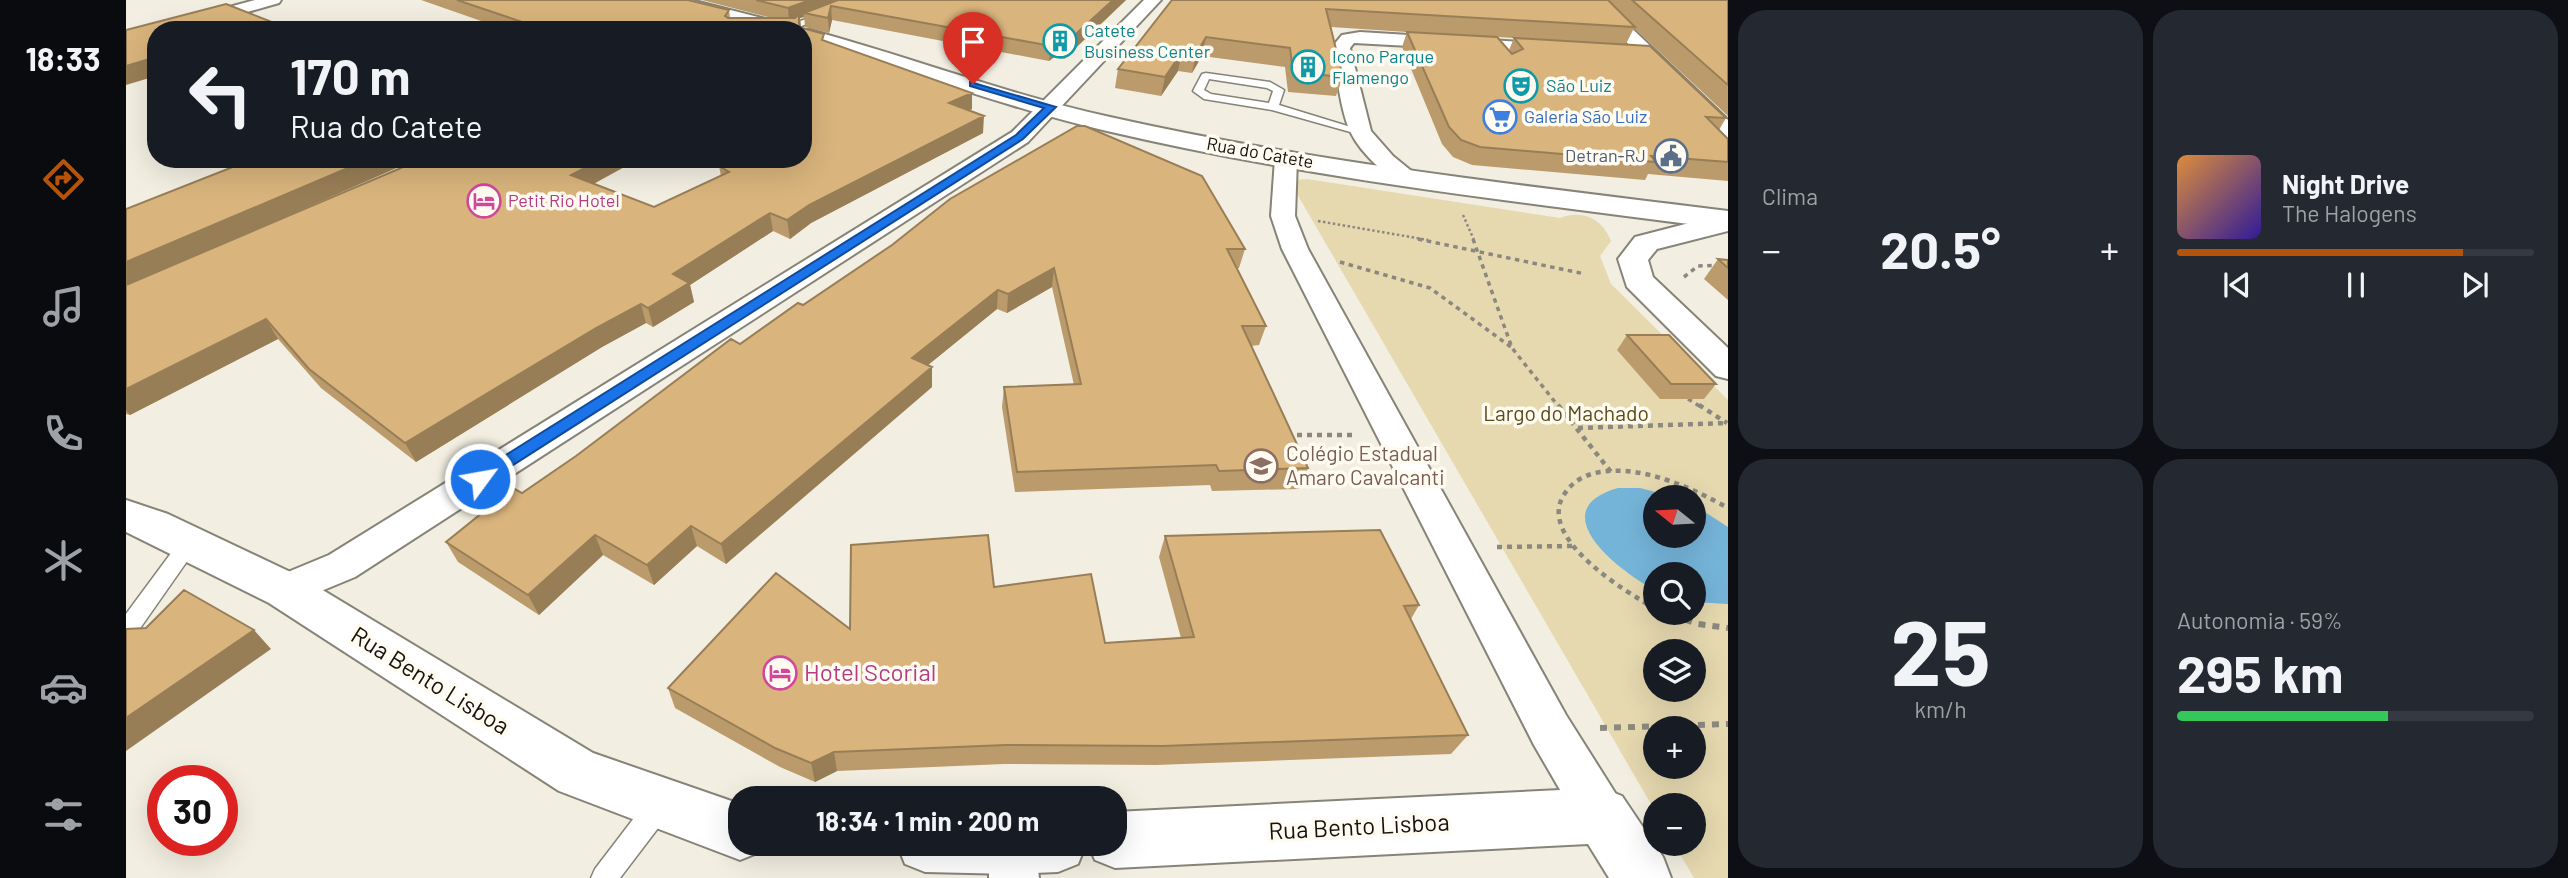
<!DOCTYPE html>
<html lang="pt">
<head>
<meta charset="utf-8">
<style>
	body { margin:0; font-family:Barlow,sans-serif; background:#242831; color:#f1f3f6; height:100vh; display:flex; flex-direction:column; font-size:26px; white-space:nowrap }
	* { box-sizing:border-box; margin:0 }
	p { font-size:23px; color:#9ea1a6 }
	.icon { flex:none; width:38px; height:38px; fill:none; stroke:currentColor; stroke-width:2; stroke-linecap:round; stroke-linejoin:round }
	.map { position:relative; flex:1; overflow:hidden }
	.details { display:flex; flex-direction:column; gap:10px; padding:10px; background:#0d0f14; width:840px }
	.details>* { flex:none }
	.banner { position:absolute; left:21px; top:21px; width:665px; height:147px; border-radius:28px; box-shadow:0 7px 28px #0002; background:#171b24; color:#f1f3f6; overflow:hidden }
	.needle { width:46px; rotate:288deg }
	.fabs { position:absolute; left:1517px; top:485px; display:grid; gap:14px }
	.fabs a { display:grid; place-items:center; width:63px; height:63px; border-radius:50%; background:#171b24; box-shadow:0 7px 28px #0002; font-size:35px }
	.speed { position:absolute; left:21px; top:765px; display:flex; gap:14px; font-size:35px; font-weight:700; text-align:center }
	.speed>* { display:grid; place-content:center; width:91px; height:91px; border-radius:50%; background:#171b24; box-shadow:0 7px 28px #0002; line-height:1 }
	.speed .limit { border:10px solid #d22; background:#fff; color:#111 }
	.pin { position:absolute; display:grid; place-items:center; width:60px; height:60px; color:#fff; margin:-72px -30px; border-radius:50% 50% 50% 0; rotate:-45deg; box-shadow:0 0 7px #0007 }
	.pin .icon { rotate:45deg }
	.me { position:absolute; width:77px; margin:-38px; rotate:58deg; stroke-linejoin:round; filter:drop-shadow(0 0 5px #0008) }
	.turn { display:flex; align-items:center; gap:24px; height:147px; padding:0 28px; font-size:32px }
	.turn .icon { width:91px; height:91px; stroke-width:2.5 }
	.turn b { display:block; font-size:49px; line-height:60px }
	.big { font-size:52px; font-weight:700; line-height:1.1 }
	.details .widget { flex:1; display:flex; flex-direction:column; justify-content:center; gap:10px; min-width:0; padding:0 24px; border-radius:28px; background:#242831 }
	.details .dial { align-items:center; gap:0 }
	.dial b { font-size:91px; line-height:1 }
	.song { display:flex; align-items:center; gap:21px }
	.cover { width:84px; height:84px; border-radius:10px; background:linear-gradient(135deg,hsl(30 70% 55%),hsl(250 70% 35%)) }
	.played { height:7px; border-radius:4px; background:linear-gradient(90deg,#b45309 80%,#363941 80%) }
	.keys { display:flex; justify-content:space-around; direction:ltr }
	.heat { display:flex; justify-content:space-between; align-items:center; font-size:38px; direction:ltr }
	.charge { height:10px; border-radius:5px; background:linear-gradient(90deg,#34c759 59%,#363941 0) }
	.details .tiles { flex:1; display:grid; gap:10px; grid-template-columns:repeat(2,1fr) }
	.trip { position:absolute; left:602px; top:786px; width:399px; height:70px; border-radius:28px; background:#171b24; box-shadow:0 7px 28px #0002; font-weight:700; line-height:70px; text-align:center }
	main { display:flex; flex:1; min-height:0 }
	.menu { display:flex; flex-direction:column; width:126px; justify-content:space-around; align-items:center; background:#090b0e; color:#9ea1a6 }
	.menu .icon { width:49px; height:49px }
	.menu .selected { color:#b45309 }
	.menu b { font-size:32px; color:#f1f3f6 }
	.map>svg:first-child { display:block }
</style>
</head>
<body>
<main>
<nav class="menu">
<b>18:33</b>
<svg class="icon selected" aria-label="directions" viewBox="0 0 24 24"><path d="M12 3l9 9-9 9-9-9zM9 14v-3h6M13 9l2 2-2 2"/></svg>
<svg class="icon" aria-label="music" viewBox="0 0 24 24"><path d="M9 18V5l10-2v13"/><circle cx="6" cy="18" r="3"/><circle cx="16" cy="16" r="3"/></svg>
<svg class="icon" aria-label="phone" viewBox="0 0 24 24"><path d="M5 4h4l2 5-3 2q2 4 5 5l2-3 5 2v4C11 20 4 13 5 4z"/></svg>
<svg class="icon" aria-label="climate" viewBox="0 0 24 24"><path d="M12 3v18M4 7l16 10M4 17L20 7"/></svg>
<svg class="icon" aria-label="car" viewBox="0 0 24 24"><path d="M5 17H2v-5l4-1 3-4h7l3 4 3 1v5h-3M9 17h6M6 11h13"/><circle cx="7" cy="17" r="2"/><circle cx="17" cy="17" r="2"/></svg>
<svg class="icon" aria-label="filters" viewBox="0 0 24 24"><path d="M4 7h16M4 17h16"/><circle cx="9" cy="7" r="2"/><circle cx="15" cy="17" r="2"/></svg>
</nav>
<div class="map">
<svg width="1602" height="878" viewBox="0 0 1602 878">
	<rect width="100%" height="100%" fill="#f2eee1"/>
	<path fill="#e6d9b0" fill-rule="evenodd" d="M1181 179 1434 218C1456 209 1477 219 1485 241L1474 256 1485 284 1602 400V878H1568L1548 844H1568V805H1530L1529 811 1167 187 1170 180ZM1530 497H1568V536H1530ZM1530 574H1568V612H1530ZM1530 651H1568V690H1530ZM1530 728H1568V766H1530Z"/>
	<path fill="#75b4d9" d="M1492 488H1514L1549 497H1530V536H1568V505L1602 527V604L1568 602V574H1530L1529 590C1494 572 1414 510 1492 488Z"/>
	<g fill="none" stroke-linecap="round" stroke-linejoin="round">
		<defs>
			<path id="service" d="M731 0H743L665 30 653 29Z
				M1080 73 1144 82 1158 90 1153 105 1241 132 1235 135 1146 110 1078 99 1067 91 1076 74ZM1083 79 1141 88 1147 91 1143 103 1085 94 1078 90Z
				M64 534 71 537 74 542 71 547 8 637 0 640V614L57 537Z
				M533 794 542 797 545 806 542 815 494 878H465L469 869 524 797Z"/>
			<path id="minor" d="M129 0H155L153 3 59 30H30L33 26Z
				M1018 0H1035L902 142 229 577 159 606 145 601 139 590 145 579 203 555 886 132Z
				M1459 0H1476L1602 120V138L1594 137Z
				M1234 32 1430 44 1439 49 1430 54 1228 43 1224 48 1245 131 1267 156 1294 178 1290 183C1268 188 1234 152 1225 133 1214 111 1211 72 1206 47L1216 35Z
				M1160 152 1171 159 1169 216 1182 249 1440 715 1493 799 1500 816 1493 833 1476 840 1459 833 1408 745 1156 249 1145 216 1149 159Z
				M863 844H909L913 878H863Z"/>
			<path id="tertiary" d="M1602 213V231L1531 249 1522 260 1527 277 1602 348V379L1590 376 1501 287 1492 259 1509 237Z"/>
			<path id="secondary" d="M534 0H565L667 26 670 30H684C784 57 883 95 984 117 1188 163 1395 185 1602 211V229C1394 202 1185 179 981 131 878 107 779 69 677 40V30H635L536 4Z
				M0 500 42 514 175 577 467 753 614 804V844H637L634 852 614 860 433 791 143 603 0 532Z
				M1476 788 1496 796 1537 857 1545 878H1483L1462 844 989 868 969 860 962 844H989V812Z
				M771 844H960L952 864 932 872 886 874 799 872 779 864Z"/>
		</defs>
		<use href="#service" stroke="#868377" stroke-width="3"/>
		<use href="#minor" stroke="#868377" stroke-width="4"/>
		<use href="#tertiary" stroke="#868377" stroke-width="4"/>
		<use href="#secondary" stroke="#868377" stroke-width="4"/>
		<path stroke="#8b887f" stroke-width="2.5" stroke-dasharray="2.5 2.5" stroke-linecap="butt" d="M1337 215 1348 240
			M1192 221 1302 240"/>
		<path stroke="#8b887f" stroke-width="3.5" stroke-dasharray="4.5 4.5" stroke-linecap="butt" d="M1292 239 1459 274
			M1347 239 1386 348 1433 407
			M1214 262 1304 288 1385 347
			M1558 277 1572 266 1602 265
			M1562 399 1575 407"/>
		<path stroke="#8b887f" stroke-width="4.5" stroke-dasharray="5 5" stroke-linecap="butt" d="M1432 405 1485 472
			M1573 405 1601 423
			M1452 428 1602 423
			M1161 435H1229
			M1371 547 1447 546
			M1530 609C1500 592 1415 541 1436 498 1444 483 1457 475 1474 472 1517 465 1566 488 1602 508
			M1538 612 1551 617"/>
		<path stroke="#8b887f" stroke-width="6" stroke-dasharray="7 7" stroke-linecap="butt" d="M1546 615 1572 624 1602 628
			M1474 728 1602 724"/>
		<use href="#service" fill="#fff" fill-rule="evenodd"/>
		<use href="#minor" fill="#fff" fill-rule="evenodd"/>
		<use href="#tertiary" fill="#fff" fill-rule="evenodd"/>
		<use href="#secondary" fill="#fff" fill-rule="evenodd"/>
	</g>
	<path fill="#bb9b6b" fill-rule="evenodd" d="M295 0H563L603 10 604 18H646L576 0H1000L938 59 928 57 923 61 706 20 703 33 679 27 678 17 674 18 675 27 698 41 846 93V109L843 111 857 133 685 223 664 239 647 231 564 285 568 302 527 327 520 323 476 347 290 462 195 388 152 339 4 415 0 414V209L146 223 468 184 528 207 595 176 593 166 602 162 593 159H677V30H381Z
		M1046 0H1602V116L1508 28 1500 44 1600 118 1593 130 1602 139V181L1522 174 1519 180 1346 165 1327 157 1316 144 1276 47 1281 32 1205 27 1217 77 1210 96 1162 92 1159 67 1076 56 1066 73 1052 71 1035 96 989 88 992 69ZM1371 37 1388 38 1383 50Z
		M766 245 1119 249 1113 268H1111L1140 326 1133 345 1125 346 1182 468 1173 489 1086 491 1084 485 889 492 876 407 878 387 948 385 926 287 881 313 871 309 802 365 806 387 600 564 571 546 528 585 477 555 413 615 332 562 320 542 396 493 614 344 677 305Z
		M1592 259 1602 260V300L1578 279Z
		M1501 335 1590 384 1578 399H1534L1491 350Z
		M1039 536 1293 605 1285 619 1342 735 1325 754 1030 765 878 764 711 771 689 782 654 767 549 708 542 688 724 629 868 587 979 643 1055 638 1033 557Z"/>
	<path fill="#987e57" d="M684 0H723L705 6 706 20 703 33 702 18 678 13V17L674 18 675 29 674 30 663 22 662 8Z
		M987 0H1000L938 59 940 43Z
		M151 24 153 30H129Z
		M1080 37 1076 56 1066 73 1070 54Z
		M930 42 928 57 923 61 925 46Z
		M1056 52 1052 71 1035 96 1039 77Z
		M30 57V76L0 85V66Z
		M846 93V109L822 120 823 103Z
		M858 116 857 133 685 223 664 239 661 220 683 205Z
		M243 159H291L0 287V262Z
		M476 159H513L451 193 445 175Z
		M644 213 647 231 564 285 568 302 527 327 522 308 547 274Z
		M928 268 926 287 881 313 882 294Z
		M872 290 871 309 786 378V358Z
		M515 304 520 323 476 347 290 462 279 443 470 328Z
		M140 319 152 339 4 415 0 410V389Z
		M806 367V387L600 564 595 544Z
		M565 526 571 546 528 585 521 565Z
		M469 535 477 555 413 615 402 595Z
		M128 630 145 649 0 751V718Z
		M708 752 711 771 689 782 685 763Z"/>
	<path fill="#d9b47c" stroke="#987e57" stroke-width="2" d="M331 0H562L603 10 599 16 602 18H669L673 14V27L698 34 696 40 846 93 823 103 858 116 683 205 661 220 644 213 547 274 563 283 522 308 515 304 470 328 279 443 183 369 140 319 0 389V285L296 159H476L445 175 528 207 603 172 593 166 606 159H677V30H420Z
		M630 0H684L662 8Z
		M712 0H987L940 43 930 42 925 46 705 6 702 18 678 13Z
		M1046 0H1482L1509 27 1200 9 1217 77 1167 72 1164 48 1080 37 1070 54 1056 52 1039 77 992 69Z
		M1506 0H1602V85Z
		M100 4 151 24 129 30H30V57L0 66V30Z
		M1281 32 1371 37 1386 54 1397 49 1388 38 1524 46 1600 118 1580 117 1602 139V162L1525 156 1530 162 1354 147 1335 140 1323 127Z
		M951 126H959L1076 176 1119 249H1101L1140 326H1116L1182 468 1093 471 1090 465 891 472 878 387 955 384 928 268 882 294 872 290 786 358 806 367 595 544 565 526 521 565 469 535 402 595 320 542 387 488 396 493 450 456 605 339 614 344 672 303 677 305 766 245 824 199Z
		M127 159H243L0 262V209Z
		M1592 259 1602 260V268Z
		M1501 335H1543L1590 384H1545Z
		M1254 530 1293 605 1278 606 1342 735 1037 746 880 745 708 752 685 763 649 748 542 688 650 573 724 629 725 545 862 535 868 587 965 574 979 643 1068 637 1039 536Z
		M58 590 128 630 0 718V629L20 628Z"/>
	<path fill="#1a73e8" stroke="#114b97" stroke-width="2" d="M844 82 930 107 897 139 359 483H348V475L890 135 918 108 844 86Z"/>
	<defs>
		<symbol id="building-ring" viewBox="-11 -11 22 22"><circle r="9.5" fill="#fffbf1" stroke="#0f9aa8" stroke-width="1.5"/><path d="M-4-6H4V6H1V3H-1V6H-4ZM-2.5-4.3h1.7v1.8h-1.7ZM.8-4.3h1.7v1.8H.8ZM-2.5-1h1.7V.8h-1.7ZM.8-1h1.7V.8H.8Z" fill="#0f9aa8"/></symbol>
		<symbol id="theatre-ring" viewBox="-11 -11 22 22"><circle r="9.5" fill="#fffbf1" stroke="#0f9aa8" stroke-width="1.5"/><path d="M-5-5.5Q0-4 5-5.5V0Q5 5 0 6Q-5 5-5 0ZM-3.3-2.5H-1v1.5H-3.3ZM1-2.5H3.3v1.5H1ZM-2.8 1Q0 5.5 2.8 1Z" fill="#0f9aa8"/></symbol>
		<symbol id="supermarket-ring" viewBox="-11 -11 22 22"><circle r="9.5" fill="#fffbf1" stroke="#3f7fe0" stroke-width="1.5"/><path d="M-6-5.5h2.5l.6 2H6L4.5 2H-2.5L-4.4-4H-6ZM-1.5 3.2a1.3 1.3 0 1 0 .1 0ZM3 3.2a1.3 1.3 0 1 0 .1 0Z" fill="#3f7fe0"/></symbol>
		<symbol id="civic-ring" viewBox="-11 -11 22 22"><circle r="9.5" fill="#fffbf1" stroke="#5c6f8a" stroke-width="1.5"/><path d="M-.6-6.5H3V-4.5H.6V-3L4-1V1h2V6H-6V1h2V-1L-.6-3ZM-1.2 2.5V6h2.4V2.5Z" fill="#5c6f8a"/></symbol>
		<symbol id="hotel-ring" viewBox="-11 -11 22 22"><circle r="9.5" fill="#fffbf1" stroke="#d1479c" stroke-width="1.5"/><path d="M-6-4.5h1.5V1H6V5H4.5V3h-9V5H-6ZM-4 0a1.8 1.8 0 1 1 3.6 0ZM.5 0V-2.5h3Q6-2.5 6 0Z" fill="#d1479c"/></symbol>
		<symbol id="school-ring" viewBox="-11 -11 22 22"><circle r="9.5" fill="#fffbf1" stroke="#8d6e63" stroke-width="1.5"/><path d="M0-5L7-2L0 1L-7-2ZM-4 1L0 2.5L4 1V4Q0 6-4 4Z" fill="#8d6e63"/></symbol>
	</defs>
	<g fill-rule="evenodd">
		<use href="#building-ring" x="915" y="22" width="38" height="38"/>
		<use href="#building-ring" x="1163" y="48" width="38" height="38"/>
		<use href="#theatre-ring" x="1376" y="67" width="38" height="38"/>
		<use href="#supermarket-ring" x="1355" y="98" width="38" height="38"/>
		<use href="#civic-ring" x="1526" y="137" width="38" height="38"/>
		<use href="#hotel-ring" x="339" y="182" width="38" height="38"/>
		<use href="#school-ring" x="1116" y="447" width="38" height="38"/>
		<use href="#hotel-ring" x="635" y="654" width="38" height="38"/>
	</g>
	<g text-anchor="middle" stroke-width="7" stroke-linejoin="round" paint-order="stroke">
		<g font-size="18" fill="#0d838f" stroke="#fffbf1" text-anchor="start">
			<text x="958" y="37">Catete<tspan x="958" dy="21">Business Center</tspan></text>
			<text x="1206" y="63">Icono Parque<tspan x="1206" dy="21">Flamengo</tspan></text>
			<text x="1420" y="92">São Luiz</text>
		</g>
		<g font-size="18" fill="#366cbe" stroke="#fffbf1" text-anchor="start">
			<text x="1398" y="123">Galeria São Luiz</text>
		</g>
		<g font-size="18" fill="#13120e" stroke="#fffbf1">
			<text transform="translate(1134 153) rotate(10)" y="6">Rua do Catete</text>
		</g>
		<g font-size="18" fill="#4e5e75" stroke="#fffbf1" text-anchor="end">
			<text x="1520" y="162">Detran-RJ</text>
		</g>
		<g font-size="18" fill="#b23c85" stroke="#fffbf1" text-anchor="start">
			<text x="382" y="207">Petit Rio Hotel</text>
		</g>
		<g font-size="21" fill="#5a4b1b" stroke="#fffbf1">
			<text x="1440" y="421">Largo do Machado</text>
		</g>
		<g font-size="21" fill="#785e54" stroke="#fffbf1" text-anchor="start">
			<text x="1160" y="461">Colégio Estadual<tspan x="1160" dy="24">Amaro Cavalcanti</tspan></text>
		</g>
		<g font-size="24" fill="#b23c85" stroke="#fffbf1" text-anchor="start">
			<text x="678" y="681">Hotel Scorial</text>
		</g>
		<g font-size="24" fill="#13120e" stroke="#fffbf1">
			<text transform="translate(304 681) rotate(32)" y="8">Rua Bento Lisboa</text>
			<text transform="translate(1233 827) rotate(-3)" y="8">Rua Bento Lisboa</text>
		</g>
	</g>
</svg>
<div class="fabs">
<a><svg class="needle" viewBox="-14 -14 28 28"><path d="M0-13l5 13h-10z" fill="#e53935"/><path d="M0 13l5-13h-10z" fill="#9ea1a6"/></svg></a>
<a><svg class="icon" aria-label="search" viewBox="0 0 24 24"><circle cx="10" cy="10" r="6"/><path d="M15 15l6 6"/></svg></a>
<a><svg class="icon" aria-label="layers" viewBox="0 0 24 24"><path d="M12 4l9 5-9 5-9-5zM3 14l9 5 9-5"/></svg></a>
<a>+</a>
<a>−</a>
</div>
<div class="speed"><div class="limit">30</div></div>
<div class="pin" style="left:847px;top:84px;background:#d93025"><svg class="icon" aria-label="arrive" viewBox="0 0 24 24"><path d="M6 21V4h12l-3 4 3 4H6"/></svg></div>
<svg class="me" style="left:354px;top:479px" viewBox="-20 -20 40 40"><circle r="17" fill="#1a73e8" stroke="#fff" stroke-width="3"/><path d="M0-11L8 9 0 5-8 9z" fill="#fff"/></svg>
<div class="trip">18:34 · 1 min · 200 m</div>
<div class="banner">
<div class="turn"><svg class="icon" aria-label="left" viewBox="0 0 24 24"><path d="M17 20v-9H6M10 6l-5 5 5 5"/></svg><div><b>170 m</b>Rua do Catete</div></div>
</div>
</div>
<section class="details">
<div class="tiles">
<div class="widget"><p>Clima</p>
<div class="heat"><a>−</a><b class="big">20.5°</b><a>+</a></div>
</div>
<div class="widget">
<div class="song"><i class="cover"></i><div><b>Night Drive</b><p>The Halogens</p></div></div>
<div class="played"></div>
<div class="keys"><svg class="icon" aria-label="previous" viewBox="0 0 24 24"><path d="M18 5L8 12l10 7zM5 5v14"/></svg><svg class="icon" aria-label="pause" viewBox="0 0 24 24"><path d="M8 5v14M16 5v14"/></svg><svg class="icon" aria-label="next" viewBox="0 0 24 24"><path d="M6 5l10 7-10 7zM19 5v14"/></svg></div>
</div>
<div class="widget dial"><b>25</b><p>km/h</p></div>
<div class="widget"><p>Autonomia · 59%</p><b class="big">295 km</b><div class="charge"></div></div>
</div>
</section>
</main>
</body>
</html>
